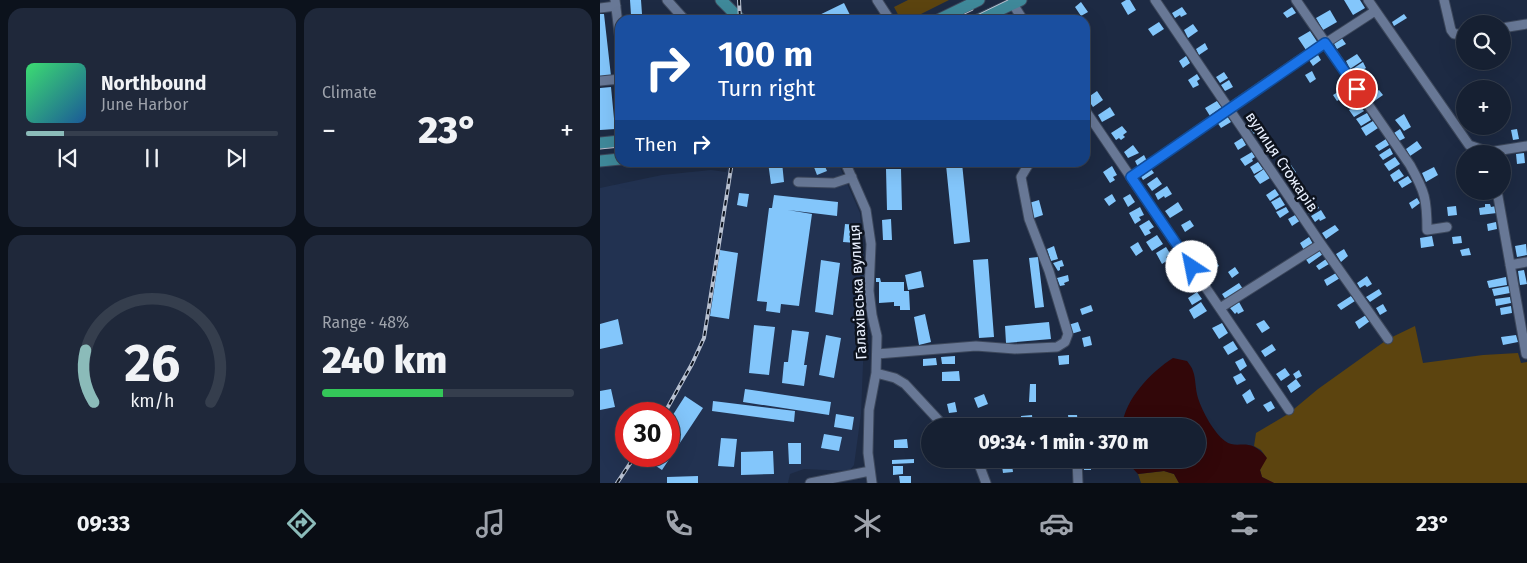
<!DOCTYPE html>
<html lang="en">
<head>
<meta charset="utf-8">
<style>
	body { margin:0; font-family:"Fira Sans",sans-serif; background:#1f283a; color:#f1f3f6; height:100vh; display:flex; flex-direction:column; font-size:19px; white-space:nowrap }
	* { box-sizing:border-box; margin:0 }
	p { font-size:16px; color:#9ea3ac }
	.icon { flex:none; width:28px; height:28px; fill:none; stroke:currentColor; stroke-width:2; stroke-linecap:round; stroke-linejoin:round }
	.map { position:relative; flex:1; overflow:hidden }
	.side { display:flex; flex-direction:column; gap:8px; padding:8px; background:#0c121c; width:600px }
	.side>* { flex:none }
	.top-card { position:absolute; left:15px; top:15px; width:475px; height:152px; border-radius:15px; box-shadow:0 5px 20px #0002,0 0 0 1px #353e4d; background:#1a4fa0; color:#fff; overflow:hidden }
	.tools { position:absolute; left:856px; top:15px; display:grid; gap:10px }
	.tools a { display:grid; place-items:center; width:55px; height:55px; border-radius:50%; background:#162032; box-shadow:0 5px 20px #0002,0 0 0 1px #353e4d; font-size:25px }
	.speed { position:absolute; left:15px; top:402px; display:flex; gap:10px; font-size:25px; font-weight:700; text-align:center }
	.speed>* { display:grid; place-content:center; width:65px; height:65px; border-radius:50%; background:#162032; box-shadow:0 5px 20px #0002,0 0 0 1px #353e4d; line-height:1 }
	.speed .limit { border:8px solid #d22; background:#fff; color:#111 }
	.pin { position:absolute; display:grid; place-items:center; width:42px; height:42px; color:#fff; margin:-21px; border:2px solid #fff; border-radius:50%; box-shadow:0 1px 5px #0007 }
	.me { position:absolute; width:55px; margin:-28px; rotate:326deg; stroke-linejoin:round; filter:drop-shadow(0 0 4px #0008) }
	.turn { display:flex; align-items:center; gap:18px; height:105px; padding:0 20px; font-size:22px }
	.turn .icon { width:65px; height:65px; stroke-width:2.5 }
	.turn b { display:block; font-size:35px; line-height:42px }
	.then { display:flex; align-items:center; height:48px; padding:0 20px; background:#0003; gap:10px; font-size:19px }
	.big { font-size:38px; font-weight:800; line-height:1.1 }
	.side .widget { flex:1; display:flex; flex-direction:column; justify-content:center; gap:8px; min-width:0; padding:0 18px; border-radius:15px; background:#1f283a }
	.side .dial { align-items:center; gap:0 }
	.dial svg { height:130px; overflow:visible; fill:none; stroke:#353e4d; stroke-width:7; stroke-linecap:round; text-anchor:middle }
	.dial text { fill:#f1f3f6; stroke:none }
	.song { display:flex; align-items:center; gap:15px }
	.cover { width:60px; height:60px; border-radius:8px; background:linear-gradient(135deg,hsl(140 70% 55%),hsl(210 70% 35%)) }
	.played { height:5px; border-radius:2px; background:linear-gradient(90deg,#8bbbb9 15%,#353e4d 15%) }
	.keys { display:flex; justify-content:space-around; direction:ltr }
	.heat { display:flex; justify-content:space-between; align-items:center; font-size:28px; direction:ltr }
	.charge { height:8px; border-radius:4px; background:linear-gradient(90deg,#34c759 48%,#353e4d 0) }
	.side .tiles { flex:1; display:grid; gap:8px; grid-template-columns:repeat(2,1fr) }
	.trip { position:absolute; left:321px; top:418px; width:285px; height:50px; border-radius:25px; background:#162032; box-shadow:0 5px 20px #0002,0 0 0 1px #353e4d; font-weight:800; line-height:50px; text-align:center }
	.dock { display:flex; height:80px; justify-content:space-around; align-items:center; background:#090d14; color:#9ea3ac }
	.dock .icon { width:35px; height:35px }
	.dock .current { color:#8bbbb9 }
	.dock b { font-size:22px; color:#f1f3f6 }
	main { display:flex; flex:1; min-height:0 }
	.map>svg:first-child { display:block }
</style>
</head>
<body>
<main>
<section class="side">
<div class="tiles">
<div class="widget">
<div class="song"><i class="cover"></i><div><b>Northbound</b><p>June Harbor</p></div></div>
<div class="played"></div>
<div class="keys"><svg class="icon" aria-label="previous" viewBox="0 0 24 24"><path d="M18 5L8 12l10 7zM5 5v14"/></svg><svg class="icon" aria-label="pause" viewBox="0 0 24 24"><path d="M8 5v14M16 5v14"/></svg><svg class="icon" aria-label="next" viewBox="0 0 24 24"><path d="M6 5l10 7-10 7zM19 5v14"/></svg></div>
</div>
<div class="widget"><p>Climate</p>
<div class="heat"><a>−</a><b class="big">23°</b><a>+</a></div>
</div>
<div class="widget dial"><svg viewBox="0 0 100 80">
<path d="M14 69A42 42 0 1 1 86 69"/>
<path d="M14 69A42 42 0 0 1 9 37" stroke="#8bbbb9"/>
<text x="50" y="56" font-size="32" font-weight="700">26</text>
<text x="50" y="72" font-size="11">km/h</text>
</svg></div>
<div class="widget"><p>Range · 48%</p><b class="big">240 km</b><div class="charge"></div></div>
</div>
</section>
<div class="map">
<svg width="927" height="483" viewBox="0 0 927 483">
	<rect width="100%" height="100%" fill="#1d2a43"/>
	<path fill="#223251" fill-rule="evenodd" d="M130 163H238L260 213 266 290 261 414 254 465 249 471 204 469 190 474 188 483H0V188L62 175 111 170 126 172ZM26 414H69V456H26Z"/>
	<path fill="#5c440f" d="M308 0H349L309 20H301L294 7Z
		M815 326 823 363 883 355 918 353 921 363 927 362V483H674L662 477 660 470 666 457 661 450 654 446 656 433 688 414 718 389 788 339Z
		M564 471 574 474 579 483H541L538 474Z"/>
	<path fill="#320709" d="M573 358 587 361C589 364 592 367 593 371 596 379 595 389 598 398 602 411 614 433 625 441 638 451 649 435 667 458L660 470 662 477 674 483H579L574 474 564 471 538 474 524 459H598V426H522C525 399 551 372 573 358Z"/>
	<path fill="#83c6fb" d="M30 0H41L42 14 31 15Z
		M526 0H530L536 10 528 15 521 3Z
		M744 0H760L765 8 753 15Z
		M481 2 488 12 481 16 475 7Z
		M244 3 252 19 209 20Z
		M582 7 587 14 581 17 580 15 575 18 572 13Z
		M692 7 696 13 687 18 683 13Z
		M730 10 737 22 723 30 716 18Z
		M0 14H4L11 76 0 77Z
		M804 14 807 18 794 26 792 22Z
		M559 22 564 29 553 36 548 29Z
		M593 24 598 31 588 38 584 30Z
		M710 31 718 43 706 50 698 38Z
		M741 37 746 44 737 49 733 42Z
		M605 43 608 49 599 55 596 49Z
		M757 54 762 61 750 69 746 61Z
		M718 55 721 60 713 66 709 60Z
		M586 56 590 63 583 68 579 61Z
		M763 62 766 68 755 75 751 70Z
		M712 71 716 79 710 83 705 75Z
		M624 72 628 78 620 83 616 77Z
		M597 74 600 79 597 81 599 85 593 88 588 80Z
		M629 80 633 87 625 91 621 85Z
		M748 86 752 92 737 101 733 95Z
		M11 87 15 129 0 130V88Z
		M779 90 783 95 773 102 769 96Z
		M497 91 503 100 493 107 487 98Z
		M617 101 622 108 610 116 605 108Z
		M759 104 764 111 754 117 749 110Z
		M510 107 515 115 502 122 498 115Z
		M767 113 771 120 761 126 756 119Z
		M804 114 811 127 804 131 795 120Z
		M627 116 631 122 621 128 617 122Z
		M773 121 778 128 766 136 761 128Z
		M658 122 662 129 654 134 649 127Z
		M522 126 527 132 523 135 525 137 521 140 519 138 516 140 511 133Z
		M800 129 805 138 799 141 794 133Z
		M917 129 919 139 913 140 911 130Z
		M642 138 646 145 638 150 634 143Z
		M786 139 789 145 779 151 775 146Z
		M817 141 822 148 810 156 806 149Z
		M533 145 539 153 528 158 524 152Z
		M790 148 793 154 783 160 779 155Z
		M652 152 655 157 652 159 653 161 645 166 640 159Z
		M924 153 925 163 917 164 916 154Z
		M544 155 547 161 538 167 535 161Z
		M795 157 800 164 789 171 784 164Z
		M168 162H182L184 182 171 184Z
		M212 162H223L227 171 217 175Z
		M658 162 663 169 654 174 650 167Z
		M362 163 370 242 354 244 346 165Z
		M691 165 696 172 686 179 682 171Z
		M512 166 517 175 513 177 515 180 510 183 503 172Z
		M549 166 554 173 543 180 539 173Z
		M834 167 838 175 826 182 822 173Z
		M286 169H301L302 210H287Z
		M664 169 670 178 660 184 654 176Z
		M799 169 804 176 794 182 790 175Z
		M808 176 812 182 802 188 798 182Z
		M557 177 562 184 552 191 547 184Z
		M567 186 572 194 565 198 564 196 558 200 555 194Z
		M675 189 679 195 670 201 666 195Z
		M139 193 149 194 147 207 137 205Z
		M512 194 516 201 509 206 504 199Z
		M530 194 535 202 528 207 523 198Z
		M174 195 238 202 237 216 188 210 212 214 199 306 181 304 180 313 166 311 167 302 157 301 169 208H172Z
		M680 197 685 205 676 210 671 202Z
		M817 198 820 203 812 209 809 203Z
		M439 200 443 215 434 218 429 203Z
		M578 202 583 210 570 218 565 211Z
		M715 202 719 208 709 214 706 208Z
		M885 204H890L891 207 896 206 897 213 880 215 879 208 885 207Z
		M856 206 857 215 848 216 847 207Z
		M540 207 544 215 539 217 541 220 535 224 529 213Z
		M686 207 689 212 680 218 676 212Z
		M721 210 726 218 720 221 719 219 715 222 711 216Z
		M697 214 701 220 692 226 688 219Z
		M291 219 292 240H283L282 220Z
		M549 220 554 227 549 230 551 233 545 236 539 226Z
		M590 220 594 226 585 232 581 225Z
		M896 222 897 229 888 231 887 224Z
		M245 224 258 225 256 243 243 242Z
		M735 225 739 230 726 239 722 233Z
		M557 235 563 244 552 251 546 242Z
		M832 236 834 246 821 248 820 238Z
		M861 236 862 243 853 244 852 237Z
		M709 237 713 244 704 250 700 243Z
		M538 242 543 251 536 256 530 247Z
		M926 244 927 255 917 257 915 246Z
		M454 246 458 259 451 261 447 249Z
		M608 246 613 254 599 263 594 255Z
		M566 247 571 255 566 257 568 260 562 264 556 253Z
		M869 248 871 255 862 256 860 250Z
		M720 249 723 254 709 264 705 258Z
		M744 249 748 256 741 262 736 254Z
		M120 250 138 253 129 319 110 316Z
		M612 256 619 266 611 271 610 269 605 272 600 265Z
		M438 257 444 307 435 308 429 258Z
		M388 259 394 337 379 338 373 260Z
		M726 259 729 264 719 270 716 266Z
		M221 260 240 263 233 315 215 312Z
		M462 260 464 266 460 267V270L458 271 453 263Z
		M576 261 580 267 572 272 568 266Z
		M635 267 639 273 632 278 628 272Z
		M924 270 927 284 920 285 918 271Z
		M321 271 324 287 308 290 305 275Z
		M586 273 592 283 582 289 576 279Z
		M736 273 740 278 727 286 724 280Z
		M468 275 469 281 464 283 465 285 460 286 457 278Z
		M767 276 772 284 767 287 765 285 760 288 757 283Z
		M906 277 907 285 889 288 887 281Z
		M276 278H280L281 282H304V291H309L310 310H300V306H294V302L279 303V282H276Z
		M639 283 643 289 626 300 622 294Z
		M909 286 910 293 894 296 892 289Z
		M779 289 782 294 770 302 766 297Z
		M597 292 602 299 592 305 588 298Z
		M751 296 755 301 741 310 737 305Z
		M910 297 911 303 896 306 895 299Z
		M601 302 607 311 594 319 589 310Z
		M639 302 644 311 638 314 637 312 635 314 630 308Z
		M783 304 787 311 780 315 776 308Z
		M491 305 493 311 482 315 480 309Z
		M911 306 912 313 901 315 900 308Z
		M325 314 331 342 319 345 314 317Z
		M766 315 770 321 759 329 755 322Z
		M18 319 23 344 0 349V324Z
		M664 320 670 328 662 333 656 324Z
		M449 322 451 339 406 343 405 326Z
		M478 322 481 331 471 334 468 325Z
		M622 323 628 333 619 339 612 328Z
		M154 325 175 327 169 375 149 373Z
		M192 330 209 332 204 365H207L204 386 182 383 184 362H188Z
		M226 335 241 338 234 378 219 375Z
		M916 335 918 342 903 345 901 337Z
		M490 336 492 345 484 347 482 338Z
		M633 341 638 349 628 355 623 347Z
		M672 344 676 350 665 357 661 351Z
		M469 355V364L459 365 458 356Z
		M355 356V364H342L341 357Z
		M336 358 337 365 323 366V359Z
		M643 358 647 366 640 371 635 362Z
		M685 368 690 375 681 381 676 374Z
		M699 370 702 376 696 379 701 386 691 393 687 386 696 379 693 374Z
		M359 371 360 381H342V372Z
		M641 373 646 380 637 385 633 377Z
		M430 384H436V402H429Z
		M11 389 15 407 0 410V391Z
		M145 389 231 402 229 415 143 402Z
		M650 389 655 399 647 404 642 395Z
		M384 394 388 404 378 408 374 398Z
		M85 396 103 408 62 470 44 458 45 456H69V421Z
		M113 401 195 411 194 422 112 411Z
		M671 401 675 408 668 412 663 405Z
		M355 402 357 412 349 413 347 404Z
		M236 414 254 417 252 430 234 427Z
		M432 415 433 426H421V416Z
		M468 415H477L478 424H469Z
		M224 434 242 437 239 451 221 448Z
		M121 438 137 439 134 467 118 466Z
		M307 439 308 448H294V440Z
		M188 443H201V464H189Z
		M173 451 174 474 141 475V452Z
		M314 459V463L292 464V460Z
		M484 459H491V470H484Z
		M412 465 413 472 403 473 402 466Z
		M293 466H303V474L293 475Z
		M98 476V483H67V477Z
		M299 476H311V483H300Z"/>
	<g fill="none" stroke-linecap="round" stroke-linejoin="round">
		<defs>
			<path id="minor" d="M15 0 20 40
				M67 0 85 20
				M277 0 290 20
				M555 0 721 244 788 339
				M696 0 810 165C825 192 827 199 827 230L847 227
				M768 0 869 145 889 152
				M844 0 851 30 854 34H865
				M413 4 423 20
				M0 8 16 6
				M902 28 927 24
				M0 81 20 79
				M485 110 689 410
				M889 152 927 146
				M245 162 266 210 271 244 269 291 272 315 277 336 276 373 269 410 268 453 272 483
				M531 177 698 61 775 11
				M198 182 234 183 252 177
				M897 191 926 354
				M910 265 927 262
				M620 308 721 244
				M277 354 376 346 415 349 457 347 465 342 468 334 449 271 429 219 421 177 430 162
				M276 373 295 378 305 384 344 426
				M377 459 386 483
				M477 459 478 483
				M210 483 270 471"/>
			<path id="major" d="M121 0 141 20
				M338 20 379 0
				M378 20 421 0
				M0 143 20 141
				M0 161 20 159"/>
		</defs>
		<use href="#minor" stroke="#3d485c" stroke-width="11"/>
		<use href="#major" stroke="#3d485c" stroke-width="13"/>
		<use href="#minor" stroke="#687896" stroke-width="9"/>
		<use href="#major" stroke="#3f899a" stroke-width="11"/>
		<path stroke="#b8c1d1" stroke-width="1" d="M352 20 373 10
			M367 20 408 0
			M0 149 20 147"/>
		<defs>
			<path id="rail" d="M139 0 140 20
				M64 414 92 364 104 338 132 162
				M17 483 35 456"/>
		</defs>
		<use href="#rail" stroke="#b8c1d1" stroke-width="4"/>
		<use href="#rail" stroke="#0d131e" stroke-width="2" stroke-dasharray="5.5" stroke-linecap="butt"/>
	</g>
	<g fill="none" stroke-linecap="round" stroke-linejoin="round">
		<defs>
			<path id="route" d="M592 267 531 177 725 43 757 89"/>
		</defs>
		<use href="#route" stroke="#114b97" stroke-width="12"/>
		<use href="#route" stroke="#1a73e8" stroke-width="9"/>
	</g>
	<g text-anchor="middle" stroke-width="5" stroke-linejoin="round" paint-order="stroke">
		<g font-size="15" fill="#eaf1ff" stroke="#0d131e">
			<text transform="translate(682 162) rotate(56)" y="5">вулиця Стожарів</text>
			<text transform="translate(258 292) rotate(-93)" y="5">Галахівська вулиця</text>
		</g>
	</g>
</svg>
<div class="tools">
<a><svg class="icon" aria-label="search" viewBox="0 0 24 24"><circle cx="10" cy="10" r="6"/><path d="M15 15l6 6"/></svg></a>
<a>+</a>
<a>−</a>
</div>
<div class="speed"><div class="limit">30</div></div>
<div class="pin" style="left:757px;top:89px;background:#d93025"><svg class="icon" aria-label="arrive" viewBox="0 0 24 24"><path d="M6 21V4h12l-3 4 3 4H6"/></svg></div>
<svg class="me" style="left:592px;top:267px" viewBox="-20 -20 40 40"><circle r="19" fill="#fff"/><path d="M0-13L10 11 0 6-10 11z" fill="#1a73e8"/></svg>
<div class="trip">09:34 · 1 min · 370 m</div>
<div class="top-card">
<div class="turn"><svg class="icon" aria-label="right" viewBox="0 0 24 24"><path d="M7 20v-9h11M14 6l5 5-5 5"/></svg><div><b>100 m</b>Turn right</div></div>
<div class="then">Then<svg class="icon" aria-label="right" viewBox="0 0 24 24"><path d="M7 20v-9h11M14 6l5 5-5 5"/></svg></div>
</div>
</div>
</main>
<nav class="dock">
<b>09:33</b>
<svg class="icon current" aria-label="directions" viewBox="0 0 24 24"><path d="M12 3l9 9-9 9-9-9zM9 14v-3h6M13 9l2 2-2 2"/></svg>
<svg class="icon" aria-label="music" viewBox="0 0 24 24"><path d="M9 18V5l10-2v13"/><circle cx="6" cy="18" r="3"/><circle cx="16" cy="16" r="3"/></svg>
<svg class="icon" aria-label="phone" viewBox="0 0 24 24"><path d="M5 4h4l2 5-3 2q2 4 5 5l2-3 5 2v4C11 20 4 13 5 4z"/></svg>
<svg class="icon" aria-label="climate" viewBox="0 0 24 24"><path d="M12 3v18M4 7l16 10M4 17L20 7"/></svg>
<svg class="icon" aria-label="car" viewBox="0 0 24 24"><path d="M5 17H2v-5l4-1 3-4h7l3 4 3 1v5h-3M9 17h6M6 11h13"/><circle cx="7" cy="17" r="2"/><circle cx="17" cy="17" r="2"/></svg>
<svg class="icon" aria-label="filters" viewBox="0 0 24 24"><path d="M4 7h16M4 17h16"/><circle cx="9" cy="7" r="2"/><circle cx="15" cy="17" r="2"/></svg>
<b>23°</b>
</nav>
</body>
</html>
